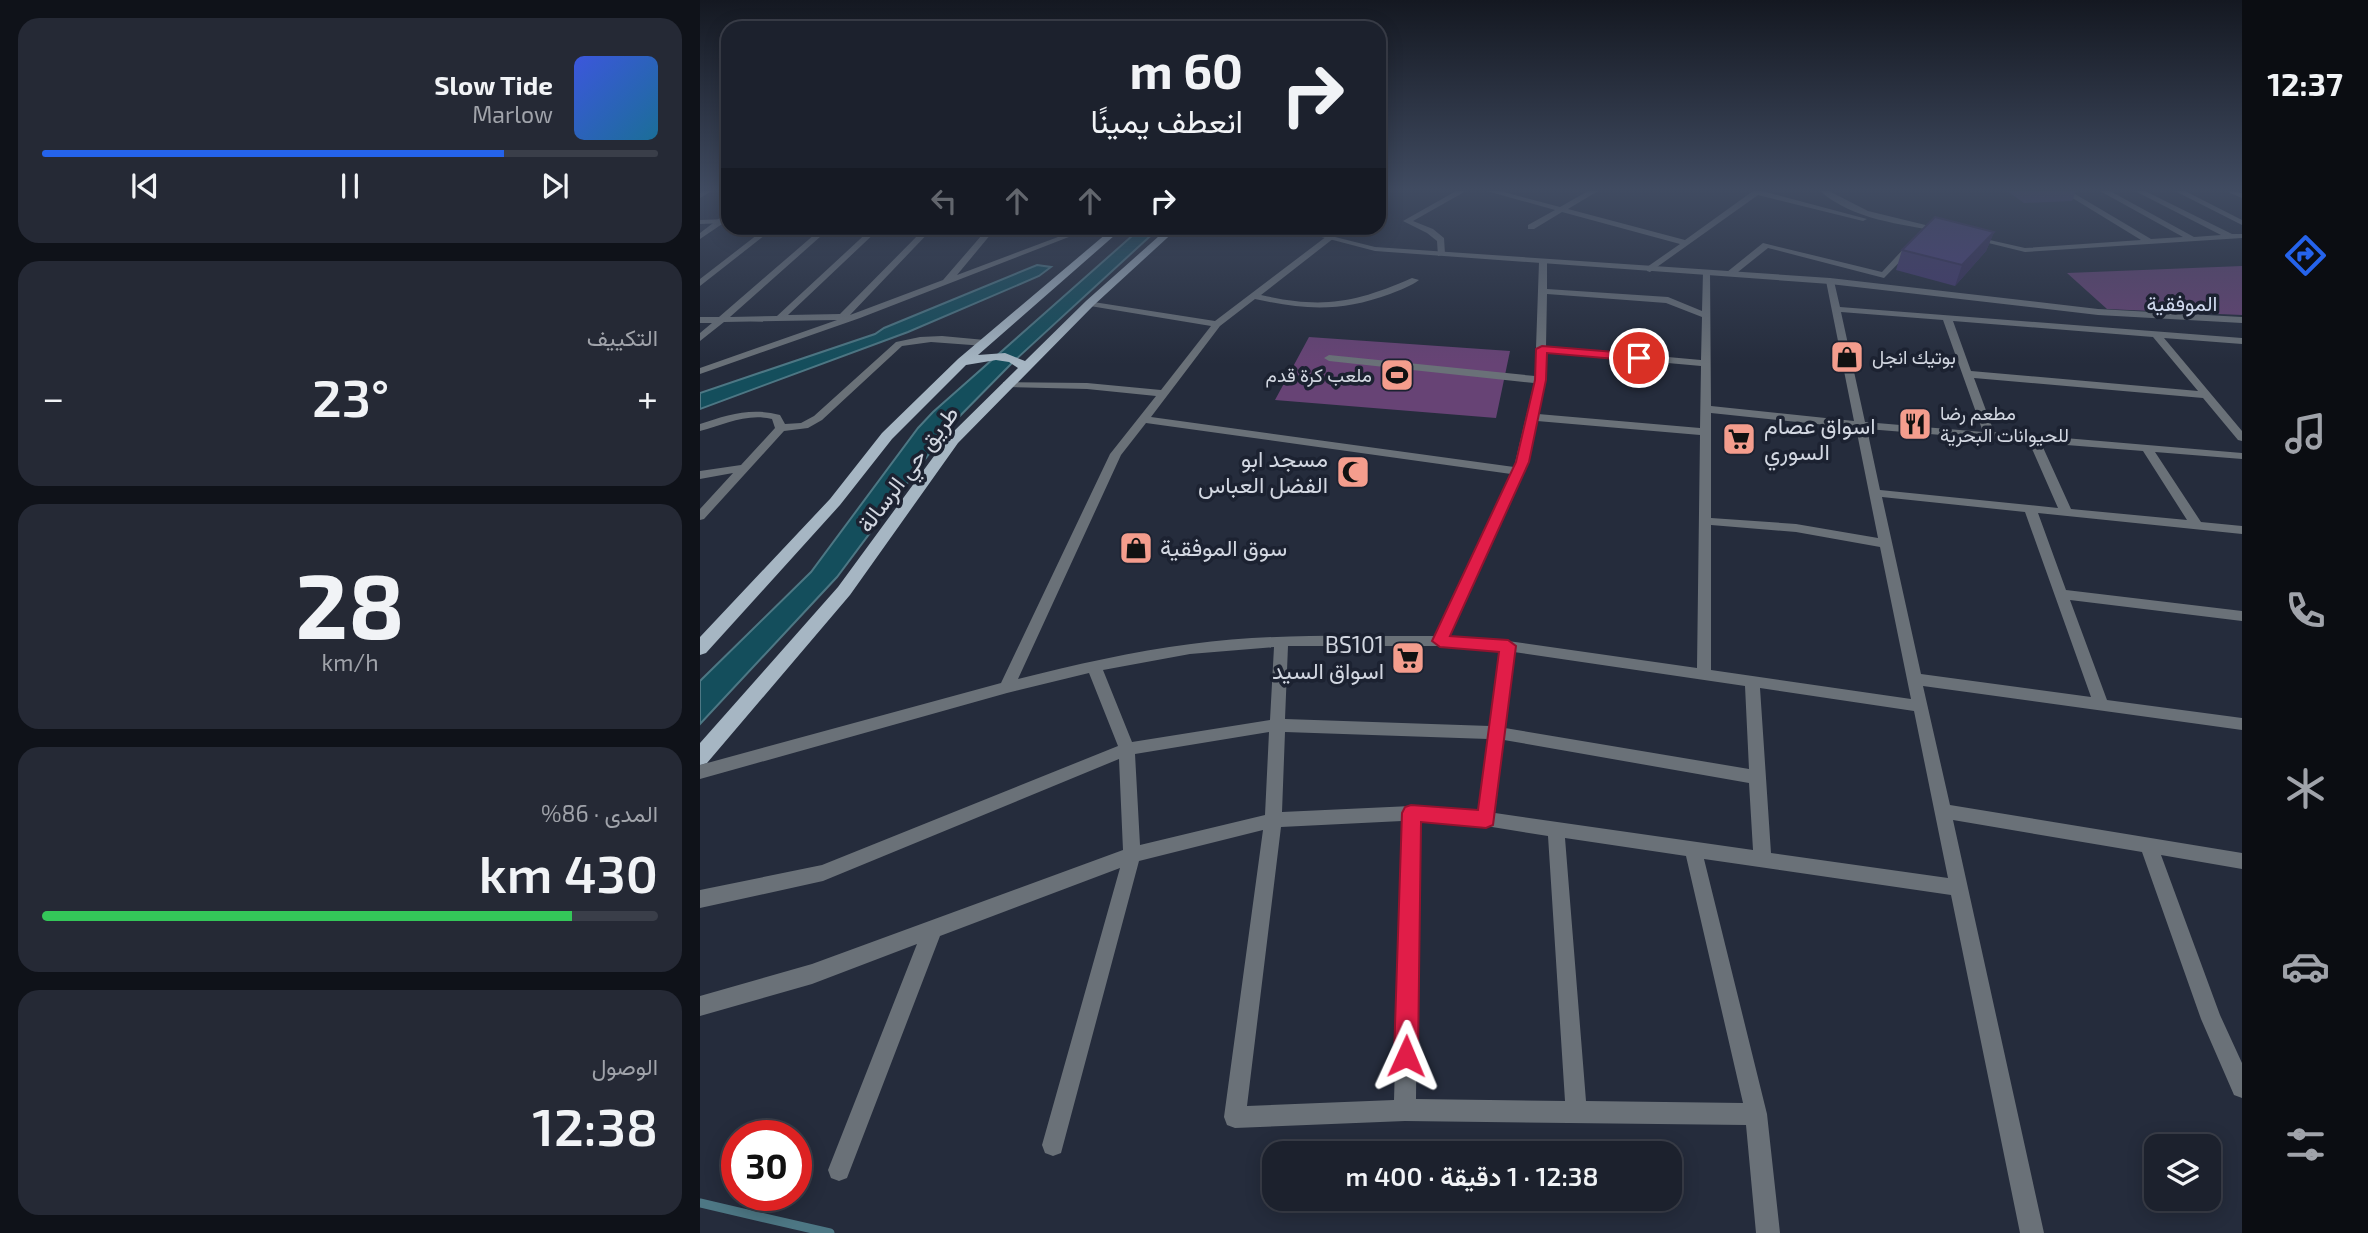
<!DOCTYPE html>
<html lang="ar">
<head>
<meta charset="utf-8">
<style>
	body { margin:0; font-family:"Exo 2",Vazirmatn,sans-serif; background:#252935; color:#f1f3f6; direction:rtl; height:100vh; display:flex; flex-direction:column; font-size:26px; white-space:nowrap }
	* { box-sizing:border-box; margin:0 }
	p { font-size:23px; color:#a0a3aa }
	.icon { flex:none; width:38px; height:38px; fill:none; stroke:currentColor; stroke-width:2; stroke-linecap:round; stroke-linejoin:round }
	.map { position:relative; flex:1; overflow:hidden; direction:ltr }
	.sheet { display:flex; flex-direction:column; gap:18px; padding:18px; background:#0f1219; width:700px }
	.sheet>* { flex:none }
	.hud { position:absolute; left:21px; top:21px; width:665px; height:214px; border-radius:21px; box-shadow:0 4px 18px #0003,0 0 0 2px #3a3e49; direction:rtl; background:#1c212d; color:#f1f3f6; overflow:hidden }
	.fabs { position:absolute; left:1444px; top:1134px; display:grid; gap:14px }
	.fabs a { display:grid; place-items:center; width:77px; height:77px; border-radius:14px; background:#1c212d; box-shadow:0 4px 18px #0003,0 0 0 2px #3a3e49; font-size:35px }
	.speed { position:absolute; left:21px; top:1120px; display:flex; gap:14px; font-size:35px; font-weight:700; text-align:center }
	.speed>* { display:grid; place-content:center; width:91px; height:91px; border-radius:50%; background:#1c212d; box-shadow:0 4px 18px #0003,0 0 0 2px #3a3e49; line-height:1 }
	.speed .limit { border:10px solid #d22; background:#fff; color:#111 }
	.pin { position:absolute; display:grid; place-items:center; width:60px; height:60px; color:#fff; margin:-30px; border:4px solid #fff; border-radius:50%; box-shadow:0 2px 7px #0007 }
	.me { position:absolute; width:77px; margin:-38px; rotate:1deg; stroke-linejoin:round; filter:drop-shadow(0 0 5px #0008) }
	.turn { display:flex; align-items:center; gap:24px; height:147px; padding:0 28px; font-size:32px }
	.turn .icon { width:91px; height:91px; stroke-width:2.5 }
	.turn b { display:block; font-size:49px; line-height:60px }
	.lanes { display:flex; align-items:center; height:66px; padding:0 28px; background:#0003; justify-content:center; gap:35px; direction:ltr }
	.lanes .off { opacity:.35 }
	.big { font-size:52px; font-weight:600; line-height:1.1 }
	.sheet .widget { flex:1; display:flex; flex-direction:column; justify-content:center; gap:10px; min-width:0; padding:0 24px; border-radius:21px; background:#252935 }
	.sheet .dial { align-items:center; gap:0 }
	.dial b { font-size:91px; line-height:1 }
	.song { display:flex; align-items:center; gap:21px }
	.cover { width:84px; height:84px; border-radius:10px; background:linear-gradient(135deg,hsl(230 70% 55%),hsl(200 70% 35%)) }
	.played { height:7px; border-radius:4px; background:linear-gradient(90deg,#2563eb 75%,#3a3e49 75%) }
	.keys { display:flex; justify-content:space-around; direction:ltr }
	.heat { display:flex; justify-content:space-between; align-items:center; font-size:38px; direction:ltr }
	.charge { height:10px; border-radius:5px; background:linear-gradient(90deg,#34c759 86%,#3a3e49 0) }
	.trip { position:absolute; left:562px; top:1141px; width:420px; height:70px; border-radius:21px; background:#1c212d; box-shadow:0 4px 18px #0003,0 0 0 2px #3a3e49; font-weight:600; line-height:70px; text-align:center; direction:rtl }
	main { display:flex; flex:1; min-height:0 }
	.dock { display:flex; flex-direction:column; width:126px; justify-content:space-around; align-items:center; background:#0b0d12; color:#a0a3aa }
	.dock .icon { width:49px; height:49px }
	.dock .on { color:#2563eb }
	.dock b { font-size:32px; color:#f1f3f6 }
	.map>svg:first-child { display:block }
</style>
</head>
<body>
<main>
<nav class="dock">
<b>12:37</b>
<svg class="icon on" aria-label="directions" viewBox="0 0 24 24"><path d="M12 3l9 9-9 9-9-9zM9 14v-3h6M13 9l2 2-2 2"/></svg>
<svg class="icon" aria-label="music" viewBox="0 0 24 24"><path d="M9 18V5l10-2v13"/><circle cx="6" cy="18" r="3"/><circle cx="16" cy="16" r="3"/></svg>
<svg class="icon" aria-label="phone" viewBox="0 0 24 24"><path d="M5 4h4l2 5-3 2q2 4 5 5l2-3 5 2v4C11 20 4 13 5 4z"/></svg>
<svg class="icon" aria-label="climate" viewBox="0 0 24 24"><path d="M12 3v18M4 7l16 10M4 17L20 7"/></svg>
<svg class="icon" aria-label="car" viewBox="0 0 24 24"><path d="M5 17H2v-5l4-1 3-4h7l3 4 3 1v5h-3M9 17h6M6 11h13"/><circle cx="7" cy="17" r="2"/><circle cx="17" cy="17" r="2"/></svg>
<svg class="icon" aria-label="filters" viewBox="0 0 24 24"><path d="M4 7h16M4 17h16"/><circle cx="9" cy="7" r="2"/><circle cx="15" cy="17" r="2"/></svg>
</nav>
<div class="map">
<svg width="1542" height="1233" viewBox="0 0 1542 1233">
	<rect width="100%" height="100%" fill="#252c3c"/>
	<path fill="#674375" d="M1542 266V315L1407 309 1367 273Z
		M609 337 810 351 796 418 575 400Z"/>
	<path fill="#144e5c" stroke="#4d7784" stroke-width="2" d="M441 228H459L313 362 250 426 137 577 0 724V681L111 572 218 428 233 412Z
		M337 265 351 267 339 276 208 332 0 409V393L175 334 184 328Z"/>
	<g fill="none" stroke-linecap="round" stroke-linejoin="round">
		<path stroke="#4d7784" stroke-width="9" d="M0 1203 130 1233"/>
		<path fill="#6a7178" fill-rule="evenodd" d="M3 191H12L0 198V193Z
			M756 191H766L713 221 733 229 744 238 745 254 738 256 737 241 727 233 703 221Z
			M787 191H800L860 207 888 191H898L868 209 985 240 1053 191H1062L1167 219 1163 221 1058 195 950 272 947 271V267L980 244 862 212 834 229H828V225L855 210Z
			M1120 191H1129L1168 211 1246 230 1242 232C1201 224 1153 220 1120 191Z
			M1361 191H1370L1451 239 1483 237 1400 191H1410L1494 237 1521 235 1435 191H1445L1532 234H1542V238L1325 252 1268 238 1272 236 1325 248 1441 240Z
			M1475 191H1485L1542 220V225Z
			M1529 191 1542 193V198L1530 193Z
			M25 214H28V220L0 239V233Z
			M66 228H74L0 286V279Z
			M122 228H130L30 317 77 316 172 228H180L88 315 140 314 225 228H233L150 315 243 280 288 228H296L257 275 382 228H392L160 318 0 374V368L137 320 24 322 0 341V333L12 323H0V317H19Z
			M627 236 634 238 561 295C622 309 655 303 712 278L719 280C711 286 700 290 690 294 641 312 605 310 555 299L520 326 451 417 814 467 834 383 629 361 624 358 629 355 835 376 839 262 843 259 847 262V289L968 297 1002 311 1003 272 1010 270 1011 406 1154 421 1126 281 1130 278 1134 281 1140 307 1542 338V344L1464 338 1542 431V441L1538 440 1503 398 1274 378 1294 432 1542 453V459L1455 452 1501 522 1542 526V534L1338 513 1366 590 1542 611V621L1370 600 1407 700 1542 718V730L1223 686 1250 805 1542 853V869L1461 855 1520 1015 1542 1063V1098L1534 1095 1501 1019 1442 852 1253 820 1344 1233H1320L1251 895 1004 859 1067 1114 1080 1233H1056L1046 1125 705 1121 535 1128 527 1125 524 1117 563 830 439 861 361 1153 353 1156 345 1153 342 1145 420 868 240 936 147 1178 139 1181 131 1178 128 1170 217 944 112 984 0 1016V996L112 964 423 850 419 759 123 881 0 908V890L122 865 418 746 389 673 307 693 0 779V765L301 683 410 454 456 396 387 389 307 387 303 386V382L387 383 461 390 511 326 390 306 385 303 387 301 515 321ZM847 294 966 303 1002 317 1001 360 846 346ZM1141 312 1243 320 1283 432 1165 422ZM1253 321 1453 337 1498 391 1271 371ZM846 352 1001 366 1000 428 838 414 845 380ZM1011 413 1156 428 1178 538 1096 524 1011 518ZM837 421 1000 435 997 668 808 641 749 636 828 462ZM446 423 811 474 735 636C654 636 572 633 491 644 433 651 375 665 318 679L421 455ZM1167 429 1329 442 1358 508 1180 490ZM1341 443 1443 451 1487 520 1371 509ZM1182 497 1325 512 1391 697 1221 674ZM1011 525 1096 532 1180 547 1211 699 1011 670ZM588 646H740L800 651 790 726 585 719ZM574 647 570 720 432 742 403 670 490 654ZM814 652 1045 686 1049 769 805 728ZM1060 688 1214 711 1248 878 1071 853ZM569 732 565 815 440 845 435 754ZM585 732 788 739 779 811 711 806 582 812ZM804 740 1049 783 1053 850 795 813ZM702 821 694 1100 547 1106 581 827ZM719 821 786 826 848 836 865 1101 716 1099ZM865 838 986 856 1043 1103 886 1101Z
			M1063 243 1182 272 1208 244 1215 246 1184 278 1068 248 1033 276H1027V272Z
			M242 336 285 340 290 343 285 346 231 342 202 346 122 420 108 428 84 431 4 519 0 520V509L33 473 0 479V471L41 465 75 428 72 419C46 413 24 425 0 431V424C27 415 51 407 80 415L85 424 101 423 114 416 196 342 220 337Z"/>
		<path fill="#6a7178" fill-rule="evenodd" d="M28 219V223L0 224V220Z
			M587 228H599L675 247 1130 278 1398 309 1542 317V323L1398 315 1130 284 675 251Z"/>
		<path fill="#a6b6c3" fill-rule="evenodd" d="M413 228H423L278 355 305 353 325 361 386 301 468 228H478L394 305 258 443 150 595 7 763 0 765V743L138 587 248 437 318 368 309 362 296 360 266 365 192 439 140 505 6 653 0 655V637L130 499 182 433 258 359Z"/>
	</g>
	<path fill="#45386f" d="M1307 191H1376L1372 201 1324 203Z
		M1294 232 1286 251 1255 286 1196 270 1202 250Z"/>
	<path fill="#382e5a" d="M1294 232 1286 251 1255 286 1262 265Z"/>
	<path fill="#504181" stroke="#382e5a" stroke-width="2" d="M1235 217 1294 232 1262 265 1202 250Z"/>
	<linearGradient id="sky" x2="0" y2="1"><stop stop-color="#141821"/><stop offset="0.52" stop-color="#404b61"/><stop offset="1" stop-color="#404b61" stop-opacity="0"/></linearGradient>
	<rect width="1542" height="364" fill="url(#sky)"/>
	<path fill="#e11d48" stroke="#92132f" stroke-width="2" d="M842 346 939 354 944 358 939 361 847 353 846 380 829 462 750 636 808 640 816 646 793 825 786 828 721 822 718 1056 715 1064 706 1067 698 1064 694 1056 702 813 705 807 711 805 778 810 799 652 740 647 732 641 816 462 835 380 836 349Z"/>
	<defs>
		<symbol id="shop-square" viewBox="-11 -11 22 22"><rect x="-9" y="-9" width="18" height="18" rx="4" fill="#f49d8d" stroke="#1c2231"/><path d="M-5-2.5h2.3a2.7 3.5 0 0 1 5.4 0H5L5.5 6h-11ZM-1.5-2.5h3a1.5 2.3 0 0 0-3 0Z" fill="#111"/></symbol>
		<symbol id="stadium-square" viewBox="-11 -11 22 22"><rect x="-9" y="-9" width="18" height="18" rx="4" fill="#f49d8d" stroke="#1c2231"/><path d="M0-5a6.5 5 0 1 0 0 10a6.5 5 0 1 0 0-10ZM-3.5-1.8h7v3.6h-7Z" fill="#111"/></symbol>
		<symbol id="restaurant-square" viewBox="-11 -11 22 22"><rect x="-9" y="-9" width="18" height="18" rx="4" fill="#f49d8d" stroke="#1c2231"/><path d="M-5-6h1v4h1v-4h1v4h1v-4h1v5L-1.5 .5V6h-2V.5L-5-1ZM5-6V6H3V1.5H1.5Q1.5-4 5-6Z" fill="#111"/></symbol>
		<symbol id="supermarket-square" viewBox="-11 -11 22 22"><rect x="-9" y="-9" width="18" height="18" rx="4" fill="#f49d8d" stroke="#1c2231"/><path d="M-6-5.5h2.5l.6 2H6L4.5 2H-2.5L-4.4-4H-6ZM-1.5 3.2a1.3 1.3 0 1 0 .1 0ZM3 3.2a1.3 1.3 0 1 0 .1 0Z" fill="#111"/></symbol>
		<symbol id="mosque-square" viewBox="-11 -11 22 22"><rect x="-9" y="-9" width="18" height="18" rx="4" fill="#f49d8d" stroke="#1c2231"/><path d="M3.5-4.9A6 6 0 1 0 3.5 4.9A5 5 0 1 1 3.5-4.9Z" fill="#111"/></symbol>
	</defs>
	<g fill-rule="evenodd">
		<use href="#shop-square" x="1128" y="338" width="38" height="38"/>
		<use href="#stadium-square" x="678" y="356" width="38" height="38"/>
		<use href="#restaurant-square" x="1196" y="405" width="38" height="38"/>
		<use href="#supermarket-square" x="1020" y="420" width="38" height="38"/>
		<use href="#mosque-square" x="634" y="453" width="38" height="38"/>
		<use href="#shop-square" x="417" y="529" width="38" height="38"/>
		<use href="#supermarket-square" x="689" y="639" width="38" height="38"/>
	</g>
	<g text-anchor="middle" stroke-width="7" stroke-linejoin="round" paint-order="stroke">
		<g font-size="19" fill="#d2d7e1" stroke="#1c2231" text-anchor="start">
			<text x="1172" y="364">بوتيك انجل</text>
			<text x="672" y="382" text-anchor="end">ملعب كرة قدم</text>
			<text x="1240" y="420">مطعم رضا<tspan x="1240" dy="22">للحيوانات البحرية</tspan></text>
		</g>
		<g font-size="21" fill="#cfd8ed" stroke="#1c2231">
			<text x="1482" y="311">الموفقية</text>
		</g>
		<g font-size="23" fill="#d2d7e1" stroke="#1c2231" text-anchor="start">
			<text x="1064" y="434">اسواق عصام<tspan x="1064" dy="26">السوري</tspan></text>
			<text x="628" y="467" text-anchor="end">مسجد ابو<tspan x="628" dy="26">الفضل العباس</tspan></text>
			<text x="460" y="556">سوق الموفقية</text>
			<text x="684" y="653" text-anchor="end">BS101<tspan x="684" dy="26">اسواق السيد</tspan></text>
		</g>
		<g font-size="23" fill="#d2d7e1" stroke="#1c2231">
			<text transform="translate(208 469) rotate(-53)" y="8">طريق حي الرسالة</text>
		</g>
	</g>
</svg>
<div class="fabs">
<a><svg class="icon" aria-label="layers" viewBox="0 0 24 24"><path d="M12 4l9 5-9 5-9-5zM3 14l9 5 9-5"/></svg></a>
</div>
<div class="speed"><div class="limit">30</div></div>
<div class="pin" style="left:939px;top:358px;background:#d93025"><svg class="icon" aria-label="arrive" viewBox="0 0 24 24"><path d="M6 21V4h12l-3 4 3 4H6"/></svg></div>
<svg class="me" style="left:706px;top:1056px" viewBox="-20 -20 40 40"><path d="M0-17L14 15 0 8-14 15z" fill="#e11d48" stroke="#fff" stroke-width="4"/></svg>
<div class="trip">12:38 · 1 دقيقة · 400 m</div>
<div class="hud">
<div class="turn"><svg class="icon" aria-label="right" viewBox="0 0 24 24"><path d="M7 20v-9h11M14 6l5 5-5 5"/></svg><div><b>60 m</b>انعطف يمينًا</div></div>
<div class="lanes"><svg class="icon off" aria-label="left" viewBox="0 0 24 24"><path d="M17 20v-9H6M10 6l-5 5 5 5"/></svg><svg class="icon off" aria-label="ahead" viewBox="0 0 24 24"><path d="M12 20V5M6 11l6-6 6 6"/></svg><svg class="icon off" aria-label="ahead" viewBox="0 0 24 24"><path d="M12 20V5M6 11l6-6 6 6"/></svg><svg class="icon" aria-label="right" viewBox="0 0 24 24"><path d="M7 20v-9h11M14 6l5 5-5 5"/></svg></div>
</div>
</div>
<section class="sheet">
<div class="widget">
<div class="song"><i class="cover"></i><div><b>Slow Tide</b><p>Marlow</p></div></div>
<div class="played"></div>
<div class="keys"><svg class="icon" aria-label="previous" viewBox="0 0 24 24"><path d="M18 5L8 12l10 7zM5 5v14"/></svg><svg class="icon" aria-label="pause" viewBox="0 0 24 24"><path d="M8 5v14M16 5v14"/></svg><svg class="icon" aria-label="next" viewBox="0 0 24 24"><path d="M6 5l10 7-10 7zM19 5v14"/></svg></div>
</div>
<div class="widget"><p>التكييف</p>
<div class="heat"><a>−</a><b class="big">23°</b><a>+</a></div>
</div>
<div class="widget dial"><b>28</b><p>km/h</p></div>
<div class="widget"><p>المدى · 86%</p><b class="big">430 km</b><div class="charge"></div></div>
<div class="widget"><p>الوصول</p><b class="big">12:38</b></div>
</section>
</main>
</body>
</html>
